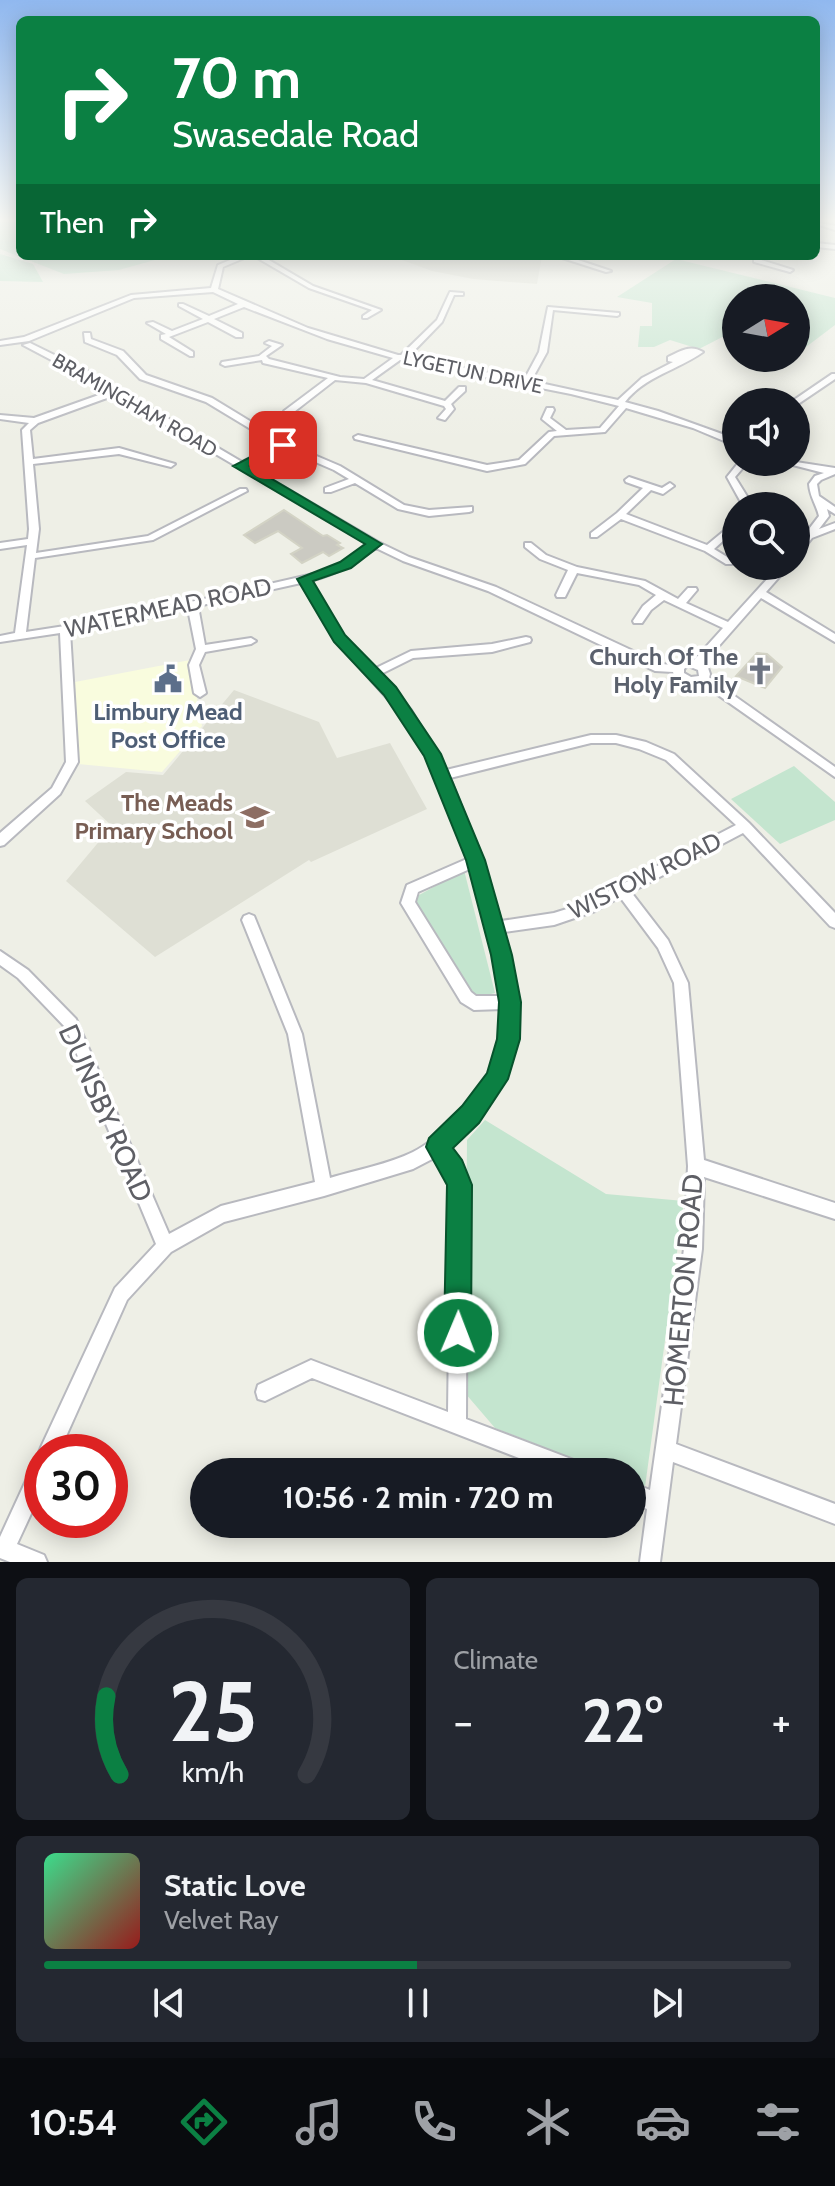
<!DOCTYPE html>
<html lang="en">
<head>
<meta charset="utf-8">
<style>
	body { margin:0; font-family:Cabin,sans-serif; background:#242831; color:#f1f3f6; height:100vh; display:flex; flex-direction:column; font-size:30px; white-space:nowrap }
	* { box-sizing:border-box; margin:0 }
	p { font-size:26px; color:#9ea1a6 }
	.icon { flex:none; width:44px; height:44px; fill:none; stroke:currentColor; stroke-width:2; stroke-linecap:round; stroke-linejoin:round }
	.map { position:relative; height:1562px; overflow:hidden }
	.panel { display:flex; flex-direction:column; gap:16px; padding:16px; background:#0d0f14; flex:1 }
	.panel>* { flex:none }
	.top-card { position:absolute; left:16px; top:16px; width:804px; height:244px; border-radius:12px; box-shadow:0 4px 20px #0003; background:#0b8043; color:#fff; overflow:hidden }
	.needle { width:52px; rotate:79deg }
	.fabs { position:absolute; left:722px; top:284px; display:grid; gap:16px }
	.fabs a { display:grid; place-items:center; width:88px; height:88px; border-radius:50%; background:#171b24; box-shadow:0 4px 20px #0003; font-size:40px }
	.speed { position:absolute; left:24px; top:1434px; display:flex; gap:16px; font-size:40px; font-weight:700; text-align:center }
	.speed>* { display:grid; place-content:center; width:104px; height:104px; border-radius:50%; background:#171b24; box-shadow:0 4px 20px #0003; line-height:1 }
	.speed .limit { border:12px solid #d22; background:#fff; color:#111 }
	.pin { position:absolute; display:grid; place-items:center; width:68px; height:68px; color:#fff; margin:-34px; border-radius:16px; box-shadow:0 4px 12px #0006 }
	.me { position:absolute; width:88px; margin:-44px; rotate:1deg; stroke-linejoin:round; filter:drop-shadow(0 0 6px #0008) }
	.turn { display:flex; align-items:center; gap:28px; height:168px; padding:0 24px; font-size:36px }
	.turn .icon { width:104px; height:104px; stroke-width:2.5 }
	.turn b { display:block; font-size:56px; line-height:68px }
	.then { display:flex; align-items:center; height:76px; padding:0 24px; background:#0003; gap:16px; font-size:30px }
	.big { font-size:60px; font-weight:800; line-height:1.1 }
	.panel .tile { flex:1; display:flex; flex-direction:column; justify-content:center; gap:12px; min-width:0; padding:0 28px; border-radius:12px; background:#242831 }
	.panel .dial { align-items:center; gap:0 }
	.dial svg { height:208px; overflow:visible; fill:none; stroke:#363941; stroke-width:7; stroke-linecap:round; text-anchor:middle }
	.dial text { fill:#f1f3f6; stroke:none }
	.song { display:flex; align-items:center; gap:24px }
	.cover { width:96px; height:96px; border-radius:12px; background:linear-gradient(135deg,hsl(150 70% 55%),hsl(0 70% 35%)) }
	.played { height:8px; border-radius:4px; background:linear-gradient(90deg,#0b8043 50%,#363941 50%) }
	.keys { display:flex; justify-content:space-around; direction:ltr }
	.heat { display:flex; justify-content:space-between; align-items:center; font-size:44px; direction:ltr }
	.panel .tiles { flex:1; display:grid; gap:16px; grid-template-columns:1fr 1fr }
	.tile:last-child { grid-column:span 2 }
	.trip { position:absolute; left:190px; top:1458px; width:456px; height:80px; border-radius:40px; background:#171b24; box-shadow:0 4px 20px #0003; font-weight:800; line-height:80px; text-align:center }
	.menu { display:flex; height:128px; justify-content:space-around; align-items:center; background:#090b0e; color:#9ea1a6 }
	.menu .icon { width:56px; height:56px }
	.menu .active { color:#0b8043 }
	.menu b { font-size:36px; color:#f1f3f6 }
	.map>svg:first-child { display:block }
</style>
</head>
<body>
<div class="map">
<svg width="835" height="1562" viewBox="0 0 835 1562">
	<rect width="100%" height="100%" fill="#eeefe6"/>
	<path fill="#f9fcde" d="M190 660 202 726 162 772 78 764 75 682Z"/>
	<path fill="#dedfd4" d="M391 256H542L537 284 473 279 432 271Z
		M234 690 319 722 337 758 390 743 427 809 311 862 309 860 155 957 66 881 112 826 85 801 126 772 163 775Z"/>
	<path fill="#c4e5cf" d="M0 222H20V256H169L119 270 64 274 0 249Z
		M0 254 33 264 43 282 0 281Z
		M676 259 835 298V325L806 347 796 344V298H736V330L699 349 670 340 654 347H638L640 326H652V303L617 297Z
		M794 766 835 802V820L780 844 731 799Z
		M464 870 495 993 475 998 412 899Z
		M485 1120 606 1194 684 1201 645 1487 632 1482V1472H607L495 1428 465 1393 467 1140Z"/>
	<path fill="#cbcac2" stroke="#d3d3c5" stroke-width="2" d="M284 510 323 536 327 535 340 543 337 545 343 548 329 556 323 552 302 563 291 554 302 548 278 531 255 543 244 535Z
		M757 653 767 654 782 667 765 688 736 676Z"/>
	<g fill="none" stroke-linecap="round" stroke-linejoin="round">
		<defs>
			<path id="minor" d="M816 222 835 226V230L816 224Z
				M816 243 835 245V249L816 247Z
				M240 256H249L223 267 218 289 308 328 398 355H401L437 320 450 292 463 293V295H454L442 322 408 357 524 380 539 352 548 307 619 313V315L617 316 553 310 547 352 531 381 618 400 642 378 673 362 668 361V357C681 351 690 344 703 352 678 370 645 376 625 402L658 411 722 434 736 424V430L729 437 736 440V446L693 428 626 408 605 432 554 436 525 464 487 471 355 439 354 437 358 435 487 465 519 460 549 432 557 431 542 419 547 408H553L554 410 550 418 566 430 600 428 619 406 571 394 400 360 372 380 445 401 459 387H465V391L451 404 454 409 445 420 438 418 446 409 444 406 366 383 335 380 290 415H284V411L328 378 263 363 262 360 225 366 221 364 222 362 259 356 272 346 265 343 269 341 282 345 266 356 269 359 340 377 364 379 393 358 327 339 244 307 214 319 242 333V337H236L208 322 169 337 193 352V356H190L161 339V335L166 334 147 323 153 322 172 331 203 319 179 306V304H183L209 316 238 304 213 292 134 298 29 341 0 345V341L24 337 131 295 211 288 218 265Z
				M254 256H262L313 286 381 310 367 318H363V316L372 310 309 288Z
				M556 256H566L611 271 606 272Z
				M758 256H765L761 260 793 270 790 272 754 262V260Z
				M84 333H90L91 339 123 351 146 375 212 398 286 443 340 466 404 505 429 510 472 507V511L469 512 429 516 398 509 355 483 331 492H325V488L349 479 334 470 283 448 248 466 378 542 409 557 496 587 661 664 674 665 688 658 694 660 723 628 664 600 651 610 642 623H634L633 621 643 606 656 595 639 585 577 573 565 597H557L556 595 568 570 540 559 525 547V543H531L546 555 577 567 645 581 678 599 688 588H696L697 590 686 603 728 622 779 566H789L766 592 835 634V642L761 598 703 664 707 665 710 674 709 678 835 767V777L701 683 690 685 675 678 673 672 655 671 488 591 403 561 376 548C353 564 337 574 310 581L343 636 374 669 411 651 492 644 526 637 530 638 531 640 530 642 492 652 413 658 379 675 411 710 446 770 591 735H616L646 742 674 754 749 823 835 913V928L830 926 743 833 631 892 668 940 688 983 704 1160 835 1203V1219L704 1177 702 1249 676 1444 835 1504V1524L673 1462 660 1562H640L647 1509 632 1503V1483L650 1490 684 1249 688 1166 674 983 658 948 620 897 595 911 554 925 504 932C508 954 514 977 517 1000 525 1064 491 1106 448 1148L460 1163 467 1185 466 1419 587 1465 590 1472H555L312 1378 265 1401 258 1399 256 1392 258 1385 311 1360 448 1412 451 1185 447 1173 436 1157 413 1169 324 1196 224 1222 171 1252 127 1300 59 1452H42V1490L17 1544 44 1555 47 1562H10L0 1558V1537L35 1461 42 1458 39 1452 42 1445 115 1288 156 1244 66 1028 18 978 0 965V951L28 970 76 1019 169 1234 221 1206 315 1182 288 1034 242 920 244 916 249 914 254 916 302 1034 330 1178C356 1170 389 1164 413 1152 439 1139 478 1101 491 1075 501 1054 502 1031 503 1009L474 1010 461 1002 401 903 407 885 469 858 437 775 403 716 335 640 301 583 198 606 205 645 251 638 256 641 251 644 205 652 199 665 206 693 200 697 194 693 189 665 196 649 188 609 129 622 70 631 78 762 60 794 4 845 0 846V833L52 788 66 762 60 633 0 642V636L15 633 27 545 0 549V543L28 539 29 529 22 430 29 423 0 419V415L34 418 110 391 23 345 30 343 89 372 242 462 277 445 206 402 140 379 117 355 85 342ZM115 395 369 544 343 563 322 572 129 616 26 632 35 558 153 540 247 491 246 489H240L148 536 36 553 39 529 33 464 119 454 171 467 175 464 119 448 33 459 30 430 38 423ZM688 666 698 670 699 676 691 677 684 673V669ZM591 743H616L639 749 666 760 736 825 586 903 554 913 501 921 482 860 450 778ZM472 868 489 927 502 996H476L471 992 415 902 418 892Z
				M832 374H835V379L798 404 791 402Z
				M739 462H748L735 477 753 506H743L727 477Z
				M781 462H796L835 468V474L821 480 817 484 819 496 835 507V514L827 509 829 516 819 529 835 523V529L812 538 799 554 796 555V546L819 516C816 504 810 497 809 484L815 476 824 473Z
				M629 477 662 488 670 483 674 486 663 494 651 490 626 514 707 545 736 521V529L714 549 732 560V564H726L705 551 621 519 597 537H591V533L617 513 643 488 626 482 625 480Z"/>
		</defs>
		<use href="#minor" stroke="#b8b9bf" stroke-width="4"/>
		<use href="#minor" fill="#fff" fill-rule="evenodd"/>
	</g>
	<linearGradient id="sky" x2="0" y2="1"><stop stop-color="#90b8ef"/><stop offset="0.5" stop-color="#f7f8f4"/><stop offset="1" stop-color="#f7f8f4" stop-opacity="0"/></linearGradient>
	<rect width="835" height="440" fill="url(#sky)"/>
	<path fill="#0b8043" stroke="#07532c" stroke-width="2" d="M278 443 289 445 250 466 382 544 351 568 313 581 345 635 396 687 441 754 485 860 512 955 521 1002 520 1039 508 1079 479 1123 453 1148 462 1160 472 1185 471 1333 467 1343 458 1347 448 1343 444 1333 447 1185 426 1147 429 1138 462 1106 487 1073 497 1039 499 1002 491 955 466 860 424 756 384 695 334 642 297 579 340 562 365 544 233 466Z"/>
	<defs>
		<symbol id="church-bare" viewBox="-9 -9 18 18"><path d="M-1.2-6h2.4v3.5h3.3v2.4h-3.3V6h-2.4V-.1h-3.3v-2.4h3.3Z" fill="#6b7280" stroke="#fff" stroke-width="2.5" paint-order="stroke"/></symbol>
		<symbol id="civic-bare" viewBox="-9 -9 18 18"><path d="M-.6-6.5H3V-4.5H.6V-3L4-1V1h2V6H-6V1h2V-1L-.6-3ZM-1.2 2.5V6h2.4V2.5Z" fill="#5c6f8a" stroke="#fff" stroke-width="2.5" paint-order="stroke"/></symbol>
		<symbol id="school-bare" viewBox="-9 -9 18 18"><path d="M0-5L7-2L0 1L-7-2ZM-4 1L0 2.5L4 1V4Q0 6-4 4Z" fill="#8d6e63" stroke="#fff" stroke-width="2.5" paint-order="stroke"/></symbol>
	</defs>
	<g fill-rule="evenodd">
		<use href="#church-bare" x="740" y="651" width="40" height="40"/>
		<use href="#civic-bare" x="148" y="659" width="40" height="40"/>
		<use href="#school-bare" x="235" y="797" width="40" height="40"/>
	</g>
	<g text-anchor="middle" stroke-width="7" stroke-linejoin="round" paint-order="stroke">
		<g font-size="20" fill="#5e5f65" stroke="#fff">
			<text transform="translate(473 372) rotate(12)" y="7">LYGETUN DRIVE</text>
			<text transform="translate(135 405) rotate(30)" y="7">BRAMINGHAM ROAD</text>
		</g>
		<g font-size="24" fill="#5e5f65" stroke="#fff">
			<text transform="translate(168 608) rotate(-12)" y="8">WATERMEAD ROAD</text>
			<text transform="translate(645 876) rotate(-26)" y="8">WISTOW ROAD</text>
		</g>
		<g font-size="24" font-weight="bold" fill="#5b616d" stroke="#fff" text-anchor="end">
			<text x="738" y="665">Church Of The<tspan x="738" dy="28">Holy Family</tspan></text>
		</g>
		<g font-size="24" font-weight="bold" fill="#4e5e75" stroke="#fff">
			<text x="168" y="720">Limbury Mead<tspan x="168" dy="28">Post Office</tspan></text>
		</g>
		<g font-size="24" font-weight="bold" fill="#785e54" stroke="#fff" text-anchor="end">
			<text x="233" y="811">The Meads<tspan x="233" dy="28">Primary School</tspan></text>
		</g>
		<g font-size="28" fill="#5e5f65" stroke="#fff">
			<text transform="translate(106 1113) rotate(66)" y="10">DUNSBY ROAD</text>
			<text transform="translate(683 1290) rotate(-85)" y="10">HOMERTON ROAD</text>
		</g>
	</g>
</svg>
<div class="fabs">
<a><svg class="needle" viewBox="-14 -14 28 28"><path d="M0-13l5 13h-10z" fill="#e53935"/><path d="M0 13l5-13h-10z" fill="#9ea1a6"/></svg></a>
<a><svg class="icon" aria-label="sound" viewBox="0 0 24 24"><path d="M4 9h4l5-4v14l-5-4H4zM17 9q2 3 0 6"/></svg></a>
<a><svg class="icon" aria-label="search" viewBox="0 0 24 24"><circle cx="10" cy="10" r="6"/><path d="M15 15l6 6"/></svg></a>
</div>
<div class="speed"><div class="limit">30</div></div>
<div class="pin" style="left:283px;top:445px;background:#d93025"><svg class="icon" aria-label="arrive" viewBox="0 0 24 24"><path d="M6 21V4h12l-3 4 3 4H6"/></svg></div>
<svg class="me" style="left:458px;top:1333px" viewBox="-20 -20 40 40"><circle r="17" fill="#0b8043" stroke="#fff" stroke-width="3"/><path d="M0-11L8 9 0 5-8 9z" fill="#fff"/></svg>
<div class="trip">10:56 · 2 min · 720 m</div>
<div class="top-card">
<div class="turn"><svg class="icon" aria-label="right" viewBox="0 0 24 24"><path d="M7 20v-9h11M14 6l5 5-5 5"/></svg><div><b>70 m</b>Swasedale Road</div></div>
<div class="then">Then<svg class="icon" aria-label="right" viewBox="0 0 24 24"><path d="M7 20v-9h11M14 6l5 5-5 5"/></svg></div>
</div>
</div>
<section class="panel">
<div class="tiles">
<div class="tile dial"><svg viewBox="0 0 100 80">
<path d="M14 69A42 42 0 1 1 86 69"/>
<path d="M14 69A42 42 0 0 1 9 39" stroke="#0b8043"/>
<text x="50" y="56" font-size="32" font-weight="700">25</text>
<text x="50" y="72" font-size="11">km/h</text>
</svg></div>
<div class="tile"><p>Climate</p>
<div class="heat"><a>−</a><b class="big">22°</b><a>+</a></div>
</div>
<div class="tile">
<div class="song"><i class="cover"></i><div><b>Static Love</b><p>Velvet Ray</p></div></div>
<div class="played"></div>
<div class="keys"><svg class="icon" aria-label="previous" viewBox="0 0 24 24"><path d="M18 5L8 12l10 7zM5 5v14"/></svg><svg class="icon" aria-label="pause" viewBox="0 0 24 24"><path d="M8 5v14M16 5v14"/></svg><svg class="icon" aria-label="next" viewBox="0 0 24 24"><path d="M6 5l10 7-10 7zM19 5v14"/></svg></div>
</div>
</div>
</section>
<nav class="menu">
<b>10:54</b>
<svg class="icon active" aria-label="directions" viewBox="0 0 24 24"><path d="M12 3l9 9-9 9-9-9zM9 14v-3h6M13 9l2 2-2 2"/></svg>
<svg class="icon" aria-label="music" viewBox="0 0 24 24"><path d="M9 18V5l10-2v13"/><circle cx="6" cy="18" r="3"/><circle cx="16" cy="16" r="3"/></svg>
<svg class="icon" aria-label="phone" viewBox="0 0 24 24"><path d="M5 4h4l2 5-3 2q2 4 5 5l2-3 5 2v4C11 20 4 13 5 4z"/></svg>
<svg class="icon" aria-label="climate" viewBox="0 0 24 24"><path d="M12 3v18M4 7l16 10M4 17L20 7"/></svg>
<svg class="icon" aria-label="car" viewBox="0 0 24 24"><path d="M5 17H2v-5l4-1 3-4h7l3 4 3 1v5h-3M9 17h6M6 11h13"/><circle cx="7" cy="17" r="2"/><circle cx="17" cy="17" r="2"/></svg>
<svg class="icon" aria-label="filters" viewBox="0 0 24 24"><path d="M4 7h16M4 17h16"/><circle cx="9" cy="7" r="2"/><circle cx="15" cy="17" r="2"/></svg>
</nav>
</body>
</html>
